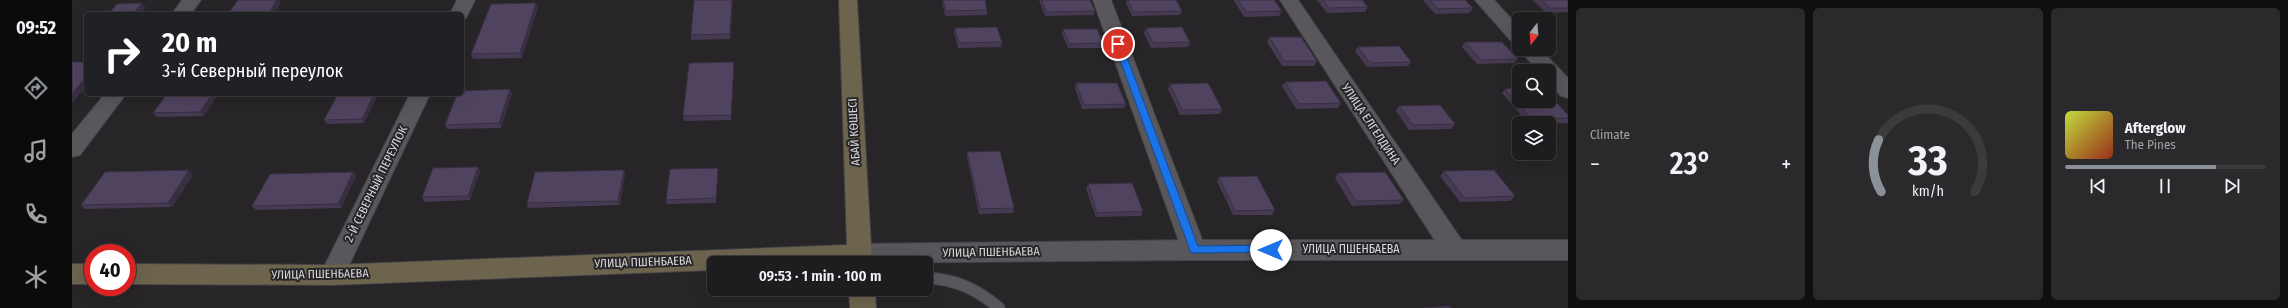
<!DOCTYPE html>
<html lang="en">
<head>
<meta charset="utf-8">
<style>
	body { margin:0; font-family:"Fira Sans Condensed",sans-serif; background:#2a292b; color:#f1f3f6; height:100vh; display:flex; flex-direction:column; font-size:15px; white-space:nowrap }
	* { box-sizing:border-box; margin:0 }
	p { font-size:13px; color:#a0a1a4 }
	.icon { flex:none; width:22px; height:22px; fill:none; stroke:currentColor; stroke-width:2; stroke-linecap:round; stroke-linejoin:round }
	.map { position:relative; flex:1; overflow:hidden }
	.drawer { display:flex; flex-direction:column; gap:8px; padding:8px; background:#100f10; width:720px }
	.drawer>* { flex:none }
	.hud { position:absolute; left:12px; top:12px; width:380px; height:84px; border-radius:6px; box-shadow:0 4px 16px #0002,0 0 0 1px #3b3a3c; background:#202124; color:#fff; overflow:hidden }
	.needle { width:26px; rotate:196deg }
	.controls { position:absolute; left:1440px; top:12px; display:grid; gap:8px }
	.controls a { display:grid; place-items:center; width:44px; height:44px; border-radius:6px; background:#1d1c1e; box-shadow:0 4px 16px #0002,0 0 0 1px #3b3a3c; font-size:20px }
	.speed { position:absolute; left:12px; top:244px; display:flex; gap:8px; font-size:20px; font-weight:700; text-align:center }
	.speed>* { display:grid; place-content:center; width:52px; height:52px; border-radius:50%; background:#1d1c1e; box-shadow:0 4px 16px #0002,0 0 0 1px #3b3a3c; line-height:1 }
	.speed .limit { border:6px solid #d22; background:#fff; color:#111 }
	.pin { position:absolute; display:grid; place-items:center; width:34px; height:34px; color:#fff; margin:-17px; border:2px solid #fff; border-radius:50%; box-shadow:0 1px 4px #0007 }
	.me { position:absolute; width:44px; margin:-22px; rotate:270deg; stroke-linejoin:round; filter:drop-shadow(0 0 3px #0008) }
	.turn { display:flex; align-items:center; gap:14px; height:84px; padding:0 12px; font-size:18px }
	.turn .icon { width:52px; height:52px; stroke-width:2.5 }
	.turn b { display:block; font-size:28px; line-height:34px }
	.big { font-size:30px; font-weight:600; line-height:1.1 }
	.drawer .widget { flex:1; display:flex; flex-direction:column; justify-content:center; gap:6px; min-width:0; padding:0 14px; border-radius:6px; background:#2a292b }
	.drawer .dial { align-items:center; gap:0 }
	.dial svg { height:104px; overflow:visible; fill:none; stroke:#3b3a3c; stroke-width:7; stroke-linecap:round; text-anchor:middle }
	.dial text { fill:#f1f3f6; stroke:none }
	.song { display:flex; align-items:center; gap:12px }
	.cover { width:48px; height:48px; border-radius:6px; background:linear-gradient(135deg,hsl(70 70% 55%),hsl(10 70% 35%)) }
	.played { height:4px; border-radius:2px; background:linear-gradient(90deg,#8c9099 75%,#3b3a3c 75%) }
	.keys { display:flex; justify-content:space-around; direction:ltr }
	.heat { display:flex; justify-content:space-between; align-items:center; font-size:22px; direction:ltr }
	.drawer .tiles { flex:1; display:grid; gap:8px; grid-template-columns:repeat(3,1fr) }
	.trip { position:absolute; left:635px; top:256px; width:226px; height:40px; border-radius:6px; background:#1d1c1e; box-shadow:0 4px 16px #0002,0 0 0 1px #3b3a3c; font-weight:600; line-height:40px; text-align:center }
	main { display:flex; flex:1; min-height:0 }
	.tabs { display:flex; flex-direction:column; width:72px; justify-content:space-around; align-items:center; background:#0c0b0c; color:#a0a1a4 }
	.tabs .icon { width:28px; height:28px }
	.tabs .active { color:#8c9099 }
	.tabs b { font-size:18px; color:#f1f3f6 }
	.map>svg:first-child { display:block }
</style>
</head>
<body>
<main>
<nav class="tabs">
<b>09:52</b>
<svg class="icon active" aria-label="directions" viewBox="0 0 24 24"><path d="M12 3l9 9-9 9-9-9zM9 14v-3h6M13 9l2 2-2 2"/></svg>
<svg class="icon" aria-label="music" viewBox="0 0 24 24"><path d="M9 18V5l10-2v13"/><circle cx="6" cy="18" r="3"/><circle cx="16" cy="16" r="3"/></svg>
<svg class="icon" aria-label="phone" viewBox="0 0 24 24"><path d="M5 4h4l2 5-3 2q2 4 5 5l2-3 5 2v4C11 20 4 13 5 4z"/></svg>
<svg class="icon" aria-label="climate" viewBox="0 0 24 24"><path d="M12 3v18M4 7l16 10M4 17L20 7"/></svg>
</nav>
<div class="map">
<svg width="1496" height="308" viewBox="0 0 1496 308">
	<rect width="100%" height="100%" fill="#272528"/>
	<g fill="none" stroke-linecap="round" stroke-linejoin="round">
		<defs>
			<path id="service" d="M854 278C883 279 905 289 927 308"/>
			<path id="minor" d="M110 0H129L119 14H100Z
				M385 0H403L394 18 390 19V14H378Z
				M1021 0H1039L1134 250 1131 257 1122 260 1113 257 1110 250Z
				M1208 0H1226L1391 242 1394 249 1391 256 1382 259 1373 256Z
				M1403 0H1422L1447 27V44L1440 42Z
				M1447 49H1468L1496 78V98L1489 96 1477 83V71H1466Z
				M33 94H54L8 155 0 157V134Z
				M338 94H358L269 282 260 285 251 282 248 275Z"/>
			<path id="tertiary" d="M1122 240H1496V260H1122L784 263 778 261 775 254 778 247 787 244Z"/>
			<path id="secondary" d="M767 0H785L800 263H642V270L260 285 55 284V264L260 265 775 245Z
				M0 264H21V284H0Z
				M777 289H803L804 308H778Z"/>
		</defs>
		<use href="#service" stroke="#444345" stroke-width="13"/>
		<use href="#minor" stroke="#444345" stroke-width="2"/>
		<use href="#tertiary" stroke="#444345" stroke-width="2"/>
		<use href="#secondary" stroke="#444345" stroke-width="2"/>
		<use href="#service" stroke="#59575b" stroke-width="11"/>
		<use href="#minor" fill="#59575b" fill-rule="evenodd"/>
		<use href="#tertiary" fill="#59575b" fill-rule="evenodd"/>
		<use href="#secondary" fill="#6d644e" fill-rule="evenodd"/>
	</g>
	<path fill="#453a52" d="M661 0 658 39 619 40V35Z
		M870 0H913L915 10V15L873 16Z
		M967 0H1018L1023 11 1022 15 973 16Z
		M1055 0H1104L1110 11 1108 15 1060 16 1054 3Z
		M1162 0H1202L1210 11 1207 16 1172 17 1162 1Z
		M1245 0H1290L1296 7 1293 12 1255 13Z
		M1351 0H1393L1401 8 1397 13 1363 14Z
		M1461 0H1496V12L1474 13Z
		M464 3 466 8 450 58 401 59 399 54Z
		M883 28 930 42 929 47 886 48 882 32Z
		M1074 28 1118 42 1116 47 1079 48 1072 33Z
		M991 29 1031 43 1030 48H996L990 34Z
		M1197 37 1245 61 1242 66H1210L1195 42Z
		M1393 42 1446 59 1442 63 1405 64 1390 47Z
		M1286 47 1339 62 1336 66 1295 67 1283 51Z
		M662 67 659 120 612 121 611 116Z
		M1213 82 1269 103 1266 108 1224 109 1210 86Z
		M1004 83 1054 104 1052 108 1010 109 1003 88Z
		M1098 84 1150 109 1148 114 1108 115 1096 89Z
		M438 89 440 94 429 128 375 129 373 125Z
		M1433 89 1496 115V122L1495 123H1456L1430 93Z
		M95 94H146L132 116 85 117 81 113Z
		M266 94H306L292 123 255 124 252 120Z
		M1327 106 1383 124 1379 129 1337 130 1324 111Z
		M895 152 942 208 941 213 907 214 895 157Z
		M406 167 408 172 398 200 352 202 350 197Z
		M552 170 553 174 548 205 456 208 455 203Z
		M1372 171 1443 196 1438 201 1388 202 1368 176Z
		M281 172 284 176 269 208 184 210 180 206Z
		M646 172 644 203 595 204 594 200Z
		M1266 173 1332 200 1328 204 1280 206 1263 178Z
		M121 175 100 207 13 209 9 205Z
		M1147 177 1203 210 1200 215H1161L1145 181Z
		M1016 184 1071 211 1069 216 1024 217 1014 189Z"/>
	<path fill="#382f42" d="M205 0H207L209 3 202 14H196Z
		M660 0H661L658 39V34Z
		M70 3 74 8 68 14H61Z
		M464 3 466 8 450 58 448 53Z
		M662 62V67L659 120V115Z
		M14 77V87L0 103V94Z
		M438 89 440 94 429 128 427 123Z
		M140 94H146L132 116 128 112Z
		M302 94H306L292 123 290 119Z
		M406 167 408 172 398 200 396 196Z
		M117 170 121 175 100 207 96 203Z
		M552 170 553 174 548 205 546 201Z
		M281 172 284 176 269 208 266 204Z"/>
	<path fill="#50435f" stroke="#382f42" d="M166 0H205L196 14H156Z
		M622 0H660L658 34 619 35Z
		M871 0H913L915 10 874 11Z
		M970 0H1018L1023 11 974 12Z
		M1056 0H1104L1110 11 1061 12Z
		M1166 0H1202L1210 11 1174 12Z
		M1251 0H1290L1296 7 1257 8Z
		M1358 0H1393L1401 8 1366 9Z
		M1469 0H1496V8H1478Z
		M70 3 61 14H36L45 4Z
		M464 3 448 53 399 54 419 4Z
		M925 27 930 42 887 43 883 28Z
		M1110 27 1118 42 1081 43 1074 28Z
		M991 29H1025L1031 43 997 44Z
		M1197 37H1229L1245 61H1212Z
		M1393 42H1430L1446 59 1409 60Z
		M1327 46 1339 62 1298 63 1286 47Z
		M0 62H14V77L0 94Z
		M662 62 659 115 611 116 617 63Z
		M1254 81 1269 103 1227 104 1213 82Z
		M1004 83H1045L1054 104 1012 105Z
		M1136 83 1150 109 1110 110 1098 84Z
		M1447 88V101H1477V94L1496 115V118L1460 119 1433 89Z
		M438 89 427 123 373 125 385 94H390V91Z
		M95 94H140L128 112 81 113Z
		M266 94H302L290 119 252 120Z
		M1368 105 1383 124 1341 125 1327 106Z
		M928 151 942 208 908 209 895 152Z
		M406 167 396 196 350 197 361 168Z
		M646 168 644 198 594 200 598 169Z
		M117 170 96 203 9 205 33 172Z
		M552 170 546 201 455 203 463 172Z
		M1422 170 1443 196 1392 198 1372 171Z
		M281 172 266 204 180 206 198 174Z
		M1313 172 1332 200 1284 201 1266 173Z
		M1185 176 1203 210 1163 211 1147 177Z
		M1060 183 1071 211 1025 213 1016 184Z
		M1378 306 1379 308H1352Z"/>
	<path fill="#1a73e8" stroke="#114b97" d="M1043 42 1050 44 1126 246 1199 245 1202 247V252L1119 253 1042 44Z"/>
	<g text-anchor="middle" stroke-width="4" stroke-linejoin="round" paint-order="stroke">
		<g font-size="12" fill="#d9d8da" stroke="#272528">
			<text transform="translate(1299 124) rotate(56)" y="4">УЛИЦА ЕЛГЕЛДИНА</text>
			<text transform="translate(782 132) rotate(-93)" y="4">АБАЙ КӨШЕСІ</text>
			<text transform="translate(304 184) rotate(-64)" y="4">2-Й СЕВЕРНЫЙ ПЕРЕУЛОК</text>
			<text x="1279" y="253">УЛИЦА ПШЕНБАЕВА</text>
			<text transform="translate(919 252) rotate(-1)" y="4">УЛИЦА ПШЕНБАЕВА</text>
			<text transform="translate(571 262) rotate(-2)" y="4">УЛИЦА ПШЕНБАЕВА</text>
			<text transform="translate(248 274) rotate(-1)" y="4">УЛИЦА ПШЕНБАЕВА</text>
		</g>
	</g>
</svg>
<div class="controls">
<a><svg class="needle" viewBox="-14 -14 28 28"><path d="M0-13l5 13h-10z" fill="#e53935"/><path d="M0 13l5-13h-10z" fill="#a0a1a4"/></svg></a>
<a><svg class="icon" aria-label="search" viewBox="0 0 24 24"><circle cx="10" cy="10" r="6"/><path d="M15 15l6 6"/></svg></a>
<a><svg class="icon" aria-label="layers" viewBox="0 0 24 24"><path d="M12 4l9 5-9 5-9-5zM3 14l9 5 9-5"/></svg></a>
</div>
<div class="speed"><div class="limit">40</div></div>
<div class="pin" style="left:1046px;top:44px;background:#d93025"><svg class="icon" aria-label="arrive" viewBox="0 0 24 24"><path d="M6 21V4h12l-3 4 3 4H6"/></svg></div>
<svg class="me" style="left:1199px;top:250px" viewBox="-20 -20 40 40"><circle r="19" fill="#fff"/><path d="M0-13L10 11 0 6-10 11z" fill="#1a73e8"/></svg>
<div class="trip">09:53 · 1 min · 100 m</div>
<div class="hud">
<div class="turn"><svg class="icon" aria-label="right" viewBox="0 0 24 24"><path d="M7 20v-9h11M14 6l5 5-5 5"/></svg><div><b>20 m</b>3-й Северный переулок</div></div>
</div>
</div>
<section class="drawer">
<div class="tiles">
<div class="widget"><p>Climate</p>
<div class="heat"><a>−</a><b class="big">23°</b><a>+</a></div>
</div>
<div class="widget dial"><svg viewBox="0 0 100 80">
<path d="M14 69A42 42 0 1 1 86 69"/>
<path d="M14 69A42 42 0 0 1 12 29" stroke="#8c9099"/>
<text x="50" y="56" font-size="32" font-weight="700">33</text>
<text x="50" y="72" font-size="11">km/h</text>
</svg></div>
<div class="widget">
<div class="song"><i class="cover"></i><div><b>Afterglow</b><p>The Pines</p></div></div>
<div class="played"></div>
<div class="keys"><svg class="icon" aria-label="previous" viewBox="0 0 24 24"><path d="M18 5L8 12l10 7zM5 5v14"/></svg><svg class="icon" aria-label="pause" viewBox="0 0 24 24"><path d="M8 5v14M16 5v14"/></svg><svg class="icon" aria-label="next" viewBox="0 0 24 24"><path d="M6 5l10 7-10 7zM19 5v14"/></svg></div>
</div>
</div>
</section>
</main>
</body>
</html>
